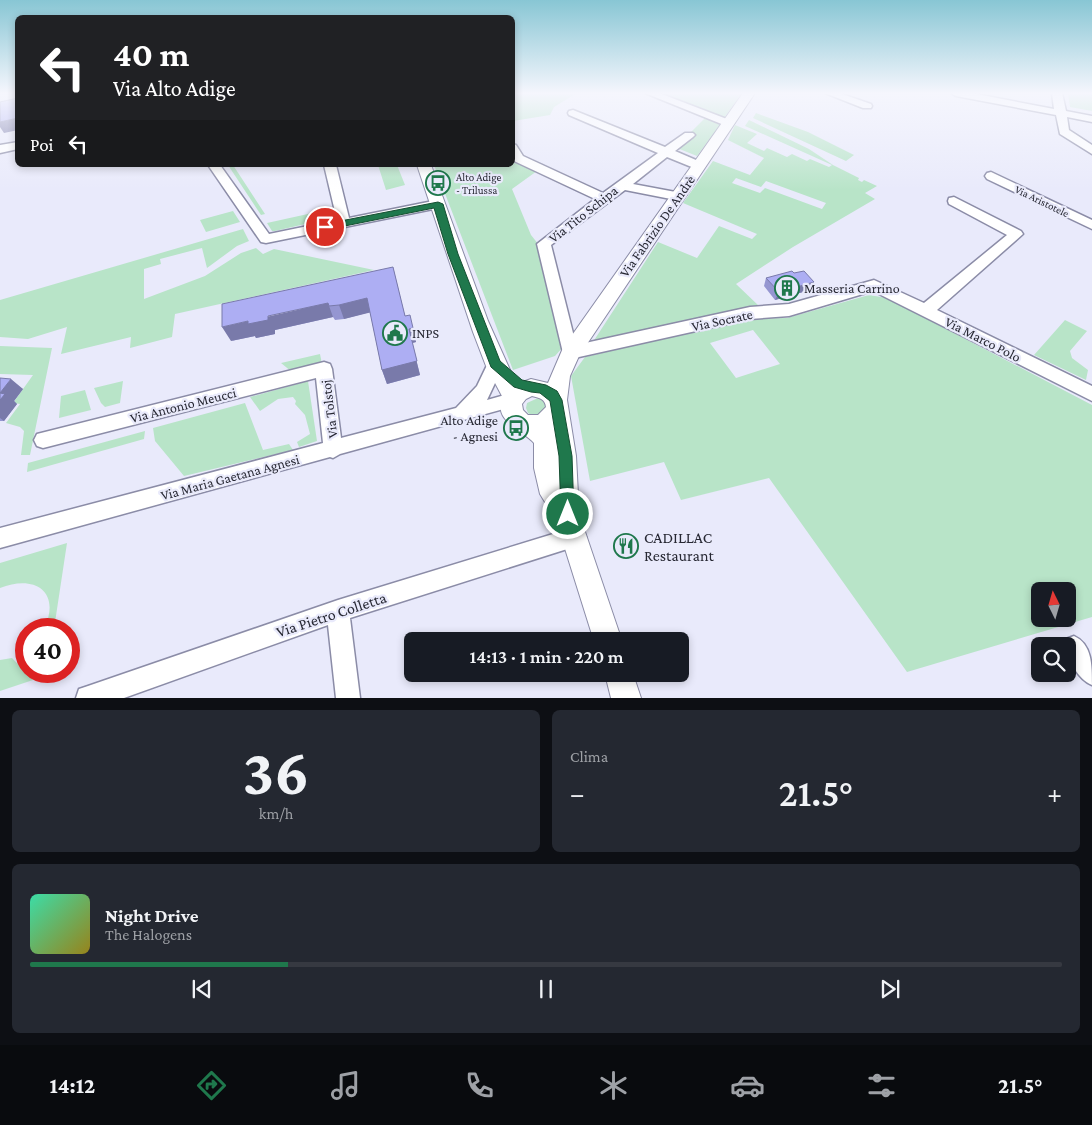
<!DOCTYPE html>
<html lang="it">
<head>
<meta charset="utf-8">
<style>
	body { margin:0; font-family:"Crimson Pro",serif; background:#242831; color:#f1f3f6; height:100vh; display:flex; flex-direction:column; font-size:19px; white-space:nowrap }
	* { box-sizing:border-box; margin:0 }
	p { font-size:16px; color:#9ea1a6 }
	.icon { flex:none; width:28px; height:28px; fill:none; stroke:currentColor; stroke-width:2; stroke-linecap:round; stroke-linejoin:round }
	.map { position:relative; height:698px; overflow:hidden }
	.panel { display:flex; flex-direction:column; gap:12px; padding:12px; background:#0d0f14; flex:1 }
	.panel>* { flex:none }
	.hud { position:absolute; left:15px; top:15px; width:500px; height:152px; border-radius:8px; box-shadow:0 2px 8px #0003; background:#202124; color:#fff; overflow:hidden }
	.needle { width:32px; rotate:355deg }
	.fabs { position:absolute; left:1031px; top:582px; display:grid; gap:10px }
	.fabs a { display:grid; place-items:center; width:45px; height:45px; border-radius:8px; background:#171b24; box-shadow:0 2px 8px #0003; font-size:25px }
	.speed { position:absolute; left:15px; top:618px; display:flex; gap:10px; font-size:25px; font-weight:700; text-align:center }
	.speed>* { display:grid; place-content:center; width:65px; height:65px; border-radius:50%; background:#171b24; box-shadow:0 2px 8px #0003; line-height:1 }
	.speed .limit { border:8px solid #d22; background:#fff; color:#111 }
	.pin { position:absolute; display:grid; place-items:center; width:42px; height:42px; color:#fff; margin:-21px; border:2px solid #fff; border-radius:50%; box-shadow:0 1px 5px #0007 }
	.me { position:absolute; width:55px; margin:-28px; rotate:0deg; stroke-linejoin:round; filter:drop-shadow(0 0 4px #0008) }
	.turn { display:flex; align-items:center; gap:18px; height:105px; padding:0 15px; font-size:22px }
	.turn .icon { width:65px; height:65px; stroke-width:2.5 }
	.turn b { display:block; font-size:35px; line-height:42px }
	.then { display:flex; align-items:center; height:48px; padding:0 15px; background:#0003; gap:10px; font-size:19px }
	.big { font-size:38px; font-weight:600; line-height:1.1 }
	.panel .card { flex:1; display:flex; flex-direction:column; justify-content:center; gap:8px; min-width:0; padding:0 18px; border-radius:8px; background:#242831 }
	.panel .dial { align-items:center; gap:0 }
	.dial b { font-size:65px; line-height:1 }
	.song { display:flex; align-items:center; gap:15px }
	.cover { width:60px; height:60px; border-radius:8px; background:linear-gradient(135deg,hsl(160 70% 55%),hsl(50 70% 35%)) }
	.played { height:5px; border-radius:2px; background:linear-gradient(90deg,#1f784c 25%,#363941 25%) }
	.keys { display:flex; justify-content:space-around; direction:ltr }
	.heat { display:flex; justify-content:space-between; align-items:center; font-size:28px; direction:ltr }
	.panel .tiles { flex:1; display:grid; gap:12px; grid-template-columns:1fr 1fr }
	.card:last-child { grid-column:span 2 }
	.trip { position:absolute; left:404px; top:632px; width:285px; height:50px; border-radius:8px; background:#171b24; box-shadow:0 2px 8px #0003; font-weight:600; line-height:50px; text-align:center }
	.dock { display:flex; height:80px; justify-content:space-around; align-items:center; background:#090b0e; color:#9ea1a6 }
	.dock .icon { width:35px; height:35px }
	.dock .active { color:#1f784c }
	.dock b { font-size:22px; color:#f1f3f6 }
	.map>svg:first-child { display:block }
</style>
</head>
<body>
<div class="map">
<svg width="1092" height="698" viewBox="0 0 1092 698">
	<rect width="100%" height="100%" fill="#e9eafb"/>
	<path fill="#b8e4c8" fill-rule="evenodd" d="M513 93H577L554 107 550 115 513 121Z
		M659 93H742L724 118Z
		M1068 93H1092V111L1070 107Z
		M756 113 808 132 854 155 846 161 753 118Z
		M705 118 720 125 697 156 677 148 694 136 690 133Z
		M749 120 809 149 833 165 859 178 858 180 862 182 864 180 877 186 865 193 875 199 793 247 736 284 759 306 591 345 658 242 697 258 719 226 752 239 757 234 683 203 713 161 750 175 764 158 728 140 735 125 757 134 747 143 764 151 767 148 787 157 792 154 807 161 810 159 829 167 832 165 745 126ZM736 178 761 187 766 181 826 203 822 209 765 188 760 193 732 183Z
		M513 162 537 171 512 189 531 235 539 245 563 347 555 356 513 370 434 165H512Z
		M228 165H233L265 214 261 215Z
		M378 165H397L405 185 386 190Z
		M326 210 327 219 275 231H272L267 223Z
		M233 211 240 222 206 232 200 220Z
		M243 229 249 241 237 246 207 268 202 248 160 259 161 264 144 269V299L205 276 241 253 256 248 263 254 274 249 374 270 175 314 172 337 130 348 131 337 61 354 67 327 28 339 0 337V300Z
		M869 295 887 298 1092 405V617L907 672 769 478 681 500 664 462 590 481 571 376 585 357 745 319 787 318ZM753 330 780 364 736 378 710 343ZM1040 591H1068V619H1040Z
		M1065 320 1087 331 1070 351 1072 358 1088 370 1086 380 1034 355Z
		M0 346 52 348 30 455H21L24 431 20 427 6 423 20 404 13 403 33 375 0 374Z
		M320 354 322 364 292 372 281 363Z
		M123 381 120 403 105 407 101 403 94 388Z
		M308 381 317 441 299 447 297 442 310 434 305 415 295 404 296 401 293 397 278 399 260 411 250 397Z
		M85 390 91 410 59 418 61 396Z
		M538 398 544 400 548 404 545 414 533 416 528 413 526 408 527 403Z
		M245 403 263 450 289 444 293 450 184 476 155 441 153 428Z
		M145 431 144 439 27 472 28 463Z
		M67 543 54 629H44C62 591 34 574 0 588V563Z
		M12 658 33 680 0 691V660Z"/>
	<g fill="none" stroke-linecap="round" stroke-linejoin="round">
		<defs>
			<path id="minor" d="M645 93H659L732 121 734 123 728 126 724 125Z
				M825 93H839L871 104 872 106 871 108H863Z
				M951 93H971L1054 109 1052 93H1062L1066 111 1092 116V122L1067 117 1069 130 1092 145V154L1060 134 1056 115 956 96Z
				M573 110 665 147 685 133H693L695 135 693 137 675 151 703 163 705 166 699 170 667 157 633 184 681 193 682 196 681 199 676 200 625 190 551 245 576 345 750 307 789 304 874 280 924 303 1007 235 949 204 948 201 949 198 954 197 1021 231 1023 234 937 310 1092 386V401L873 291 789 316 750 319 570 359 564 357 537 244 595 199 514 161 512 144 516 145 523 156 603 193 658 153 569 115 568 113 569 111Z
				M18 142V149L0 153V145Z
				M208 165H220L269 234 337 220 324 165H336L349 218 438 200 444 204 438 208 266 243 261 242Z
				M991 172 1092 220V229L987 179 985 176 987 173Z
				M496 358 502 359 504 364 487 400 512 393 518 395 521 400 518 405 340 454 333 458 330 457 0 548V528L323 443 316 378 43 448 37 446 34 440 37 434 324 362 330 364 332 369 341 438 456 408 477 386 490 359Z
				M576 527 583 530 586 537 583 544 350 618 360 698H336L328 625 124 698H76L79 689 88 686 338 600Z
				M1074 636C1092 644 1092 665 1092 685 1078 679 1068 661 1068 646H1063L1066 639Z"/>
			<path id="tertiary" d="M743 93H755L579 356 570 376 567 400 576 456 579 514 622 641H594L556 520 540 494 534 468V443C522 430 492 420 503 398L486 366 473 332 417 165H431L488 321 515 381 517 384 531 379 548 383 563 348ZM532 396C540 398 545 399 546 407L538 415H528L523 410 522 404 526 399Z
				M605 674H633L641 698H611Z"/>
		</defs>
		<use href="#minor" stroke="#8b8ca7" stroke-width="3"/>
		<use href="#tertiary" stroke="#8b8ca7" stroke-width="2"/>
		<use href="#minor" fill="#fff" fill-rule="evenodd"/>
		<use href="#tertiary" fill="#fff" fill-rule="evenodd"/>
	</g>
	<path fill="#9596d1" d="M393 267 405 316 416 342 412 343 420 375 387 384 382 370 370 312 344 319 335 320 333 317 275 330V334L256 338 255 336 231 341Z
		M766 278 810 290 775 300 764 286Z
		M0 378 23 389 14 401 17 404 4 421H0Z"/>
	<path fill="#797aaa" d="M18 118V130L4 133 0 127V122Z
		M814 282 810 290 775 300 779 292Z
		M367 298 372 312 344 319 339 305Z
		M328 303 333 317 275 330V334L256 338 255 336 231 341 222 327Z
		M413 328 416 342 412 343 420 375 387 384 382 370 409 329Z
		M11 379 23 389 14 401 17 404 4 421 0 418V393Z"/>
	<path fill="#adaef3" stroke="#797aaa" d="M18 98V118L0 122V102Z
		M393 267 405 316 410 315 413 328 409 329 417 361 382 370 367 298 339 305 329 306 328 303 268 316V320L248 324V321L222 327V304Z
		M792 271 794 273 804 271 814 282 779 292 766 278Z
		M0 378 11 379 0 393 5 394 0 400Z"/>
	<linearGradient id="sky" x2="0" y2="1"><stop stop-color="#88c6d4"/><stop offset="0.49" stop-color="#f5f6fd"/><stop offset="1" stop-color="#f5f6fd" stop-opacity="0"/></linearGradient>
	<rect width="1092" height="190" fill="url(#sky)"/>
	<path fill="#1f784c" stroke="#144e31" d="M438 202 443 204 458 254 500 361 522 380 546 385 557 391 562 400 572 456 574 514 572 519 568 521 563 519 561 514 559 456 550 401 540 393 531 392 514 387 491 367 448 254 434 208 325 230 320 227 325 224Z"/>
	<defs>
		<symbol id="bus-ring" viewBox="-11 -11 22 22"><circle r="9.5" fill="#e9eafb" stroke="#1f784c" stroke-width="1.5"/><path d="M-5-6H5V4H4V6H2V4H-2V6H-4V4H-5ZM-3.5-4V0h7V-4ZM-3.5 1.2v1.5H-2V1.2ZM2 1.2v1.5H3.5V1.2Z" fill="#1f784c"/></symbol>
		<symbol id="building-ring" viewBox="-11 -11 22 22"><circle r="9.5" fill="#e9eafb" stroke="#1f784c" stroke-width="1.5"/><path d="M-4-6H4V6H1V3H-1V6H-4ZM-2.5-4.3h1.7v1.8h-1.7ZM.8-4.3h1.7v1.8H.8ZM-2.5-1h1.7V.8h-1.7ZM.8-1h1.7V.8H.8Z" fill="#1f784c"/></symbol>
		<symbol id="civic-ring" viewBox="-11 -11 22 22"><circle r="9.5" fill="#e9eafb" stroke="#1f784c" stroke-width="1.5"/><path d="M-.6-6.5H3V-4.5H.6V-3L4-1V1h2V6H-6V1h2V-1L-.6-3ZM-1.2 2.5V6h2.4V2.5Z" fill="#1f784c"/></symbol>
		<symbol id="restaurant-ring" viewBox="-11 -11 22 22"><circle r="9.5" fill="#e9eafb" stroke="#1f784c" stroke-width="1.5"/><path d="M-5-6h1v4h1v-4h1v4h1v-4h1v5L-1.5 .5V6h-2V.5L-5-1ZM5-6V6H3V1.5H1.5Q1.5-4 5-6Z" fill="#1f784c"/></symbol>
	</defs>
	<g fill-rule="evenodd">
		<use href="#bus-ring" x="424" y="169" width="28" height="28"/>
		<use href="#building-ring" x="773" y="274" width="28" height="28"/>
		<use href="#civic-ring" x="381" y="319" width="28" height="28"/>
		<use href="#bus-ring" x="502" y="414" width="28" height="28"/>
		<use href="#restaurant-ring" x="612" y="532" width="28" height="28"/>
	</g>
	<g text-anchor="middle" stroke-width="4.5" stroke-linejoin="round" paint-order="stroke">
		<g font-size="11" fill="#272833" stroke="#e9eafb" text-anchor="start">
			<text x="456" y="181">Alto Adige<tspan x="456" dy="13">- Trilussa</tspan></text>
		</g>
		<g font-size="11" fill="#272833" stroke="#e9eafb">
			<text transform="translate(1042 201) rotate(26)" y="4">Via Aristotele</text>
		</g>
		<g font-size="14" fill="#272833" stroke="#e9eafb">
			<text transform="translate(583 214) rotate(-38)" y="5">Via Tito Schipa</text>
			<text transform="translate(657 226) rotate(-55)" y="5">Via Fabrizio De Andrè</text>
			<text transform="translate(722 320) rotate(-12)" y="5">Via Socrate</text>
			<text transform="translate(983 339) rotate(27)" y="5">Via Marco Polo</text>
			<text transform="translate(183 405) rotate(-14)" y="5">Via Antonio Meucci</text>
			<text transform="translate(329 409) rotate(-97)" y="5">Via Tolstoj</text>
			<text transform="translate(230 477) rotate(-15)" y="5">Via Maria Gaetana Agnesi</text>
		</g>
		<g font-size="14" fill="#272833" stroke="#e9eafb" text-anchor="start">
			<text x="804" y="293">Masseria Carrino</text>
			<text x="412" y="338">INPS</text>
			<text x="498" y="425" text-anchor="end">Alto Adige<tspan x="498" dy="16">- Agnesi</tspan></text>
		</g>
		<g font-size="16" fill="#272833" stroke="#e9eafb" text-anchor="start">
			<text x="644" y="543">CADILLAC<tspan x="644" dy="18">Restaurant</tspan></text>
		</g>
		<g font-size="16" fill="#272833" stroke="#e9eafb">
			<text transform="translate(331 614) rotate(-18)" y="6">Via Pietro Colletta</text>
		</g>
	</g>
</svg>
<div class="fabs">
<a><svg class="needle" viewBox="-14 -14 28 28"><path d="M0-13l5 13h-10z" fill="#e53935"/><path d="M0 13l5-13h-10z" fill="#9ea1a6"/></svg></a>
<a><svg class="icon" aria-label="search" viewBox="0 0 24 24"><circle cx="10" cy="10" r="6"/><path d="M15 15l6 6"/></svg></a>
</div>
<div class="speed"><div class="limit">40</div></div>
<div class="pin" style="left:325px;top:227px;background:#d93025"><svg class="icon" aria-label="arrive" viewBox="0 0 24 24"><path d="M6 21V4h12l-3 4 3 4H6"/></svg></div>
<svg class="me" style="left:568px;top:514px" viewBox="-20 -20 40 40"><circle r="17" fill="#1f784c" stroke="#fff" stroke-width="3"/><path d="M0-11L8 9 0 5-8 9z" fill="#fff"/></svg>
<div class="trip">14:13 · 1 min · 220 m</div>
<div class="hud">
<div class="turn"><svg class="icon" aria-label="left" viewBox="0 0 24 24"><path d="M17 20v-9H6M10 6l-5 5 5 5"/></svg><div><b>40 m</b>Via Alto Adige</div></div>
<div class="then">Poi<svg class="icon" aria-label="left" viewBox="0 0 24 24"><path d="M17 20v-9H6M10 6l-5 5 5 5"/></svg></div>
</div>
</div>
<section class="panel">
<div class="tiles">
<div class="card dial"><b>36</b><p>km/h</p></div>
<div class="card"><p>Clima</p>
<div class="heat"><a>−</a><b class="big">21.5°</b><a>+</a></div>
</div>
<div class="card">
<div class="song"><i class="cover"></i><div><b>Night Drive</b><p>The Halogens</p></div></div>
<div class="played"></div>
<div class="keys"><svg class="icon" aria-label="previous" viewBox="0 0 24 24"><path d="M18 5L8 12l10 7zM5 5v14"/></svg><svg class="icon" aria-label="pause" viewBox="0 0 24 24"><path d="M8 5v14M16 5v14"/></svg><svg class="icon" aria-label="next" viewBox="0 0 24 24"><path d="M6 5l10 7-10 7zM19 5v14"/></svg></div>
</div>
</div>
</section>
<nav class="dock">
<b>14:12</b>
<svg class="icon active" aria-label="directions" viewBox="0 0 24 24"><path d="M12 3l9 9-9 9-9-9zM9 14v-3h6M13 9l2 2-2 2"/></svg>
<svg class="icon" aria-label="music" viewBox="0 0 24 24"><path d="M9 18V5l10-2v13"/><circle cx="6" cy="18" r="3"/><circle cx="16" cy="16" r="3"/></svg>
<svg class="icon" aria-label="phone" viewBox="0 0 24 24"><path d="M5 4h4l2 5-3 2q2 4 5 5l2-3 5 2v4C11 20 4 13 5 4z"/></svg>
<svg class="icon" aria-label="climate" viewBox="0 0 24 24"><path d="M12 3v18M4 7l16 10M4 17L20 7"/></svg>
<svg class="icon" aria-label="car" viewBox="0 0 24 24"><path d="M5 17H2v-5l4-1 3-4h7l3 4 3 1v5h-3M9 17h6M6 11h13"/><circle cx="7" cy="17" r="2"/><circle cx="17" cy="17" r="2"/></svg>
<svg class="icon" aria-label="filters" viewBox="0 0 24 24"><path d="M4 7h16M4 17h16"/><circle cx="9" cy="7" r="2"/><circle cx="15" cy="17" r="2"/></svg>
<b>21.5°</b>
</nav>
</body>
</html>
